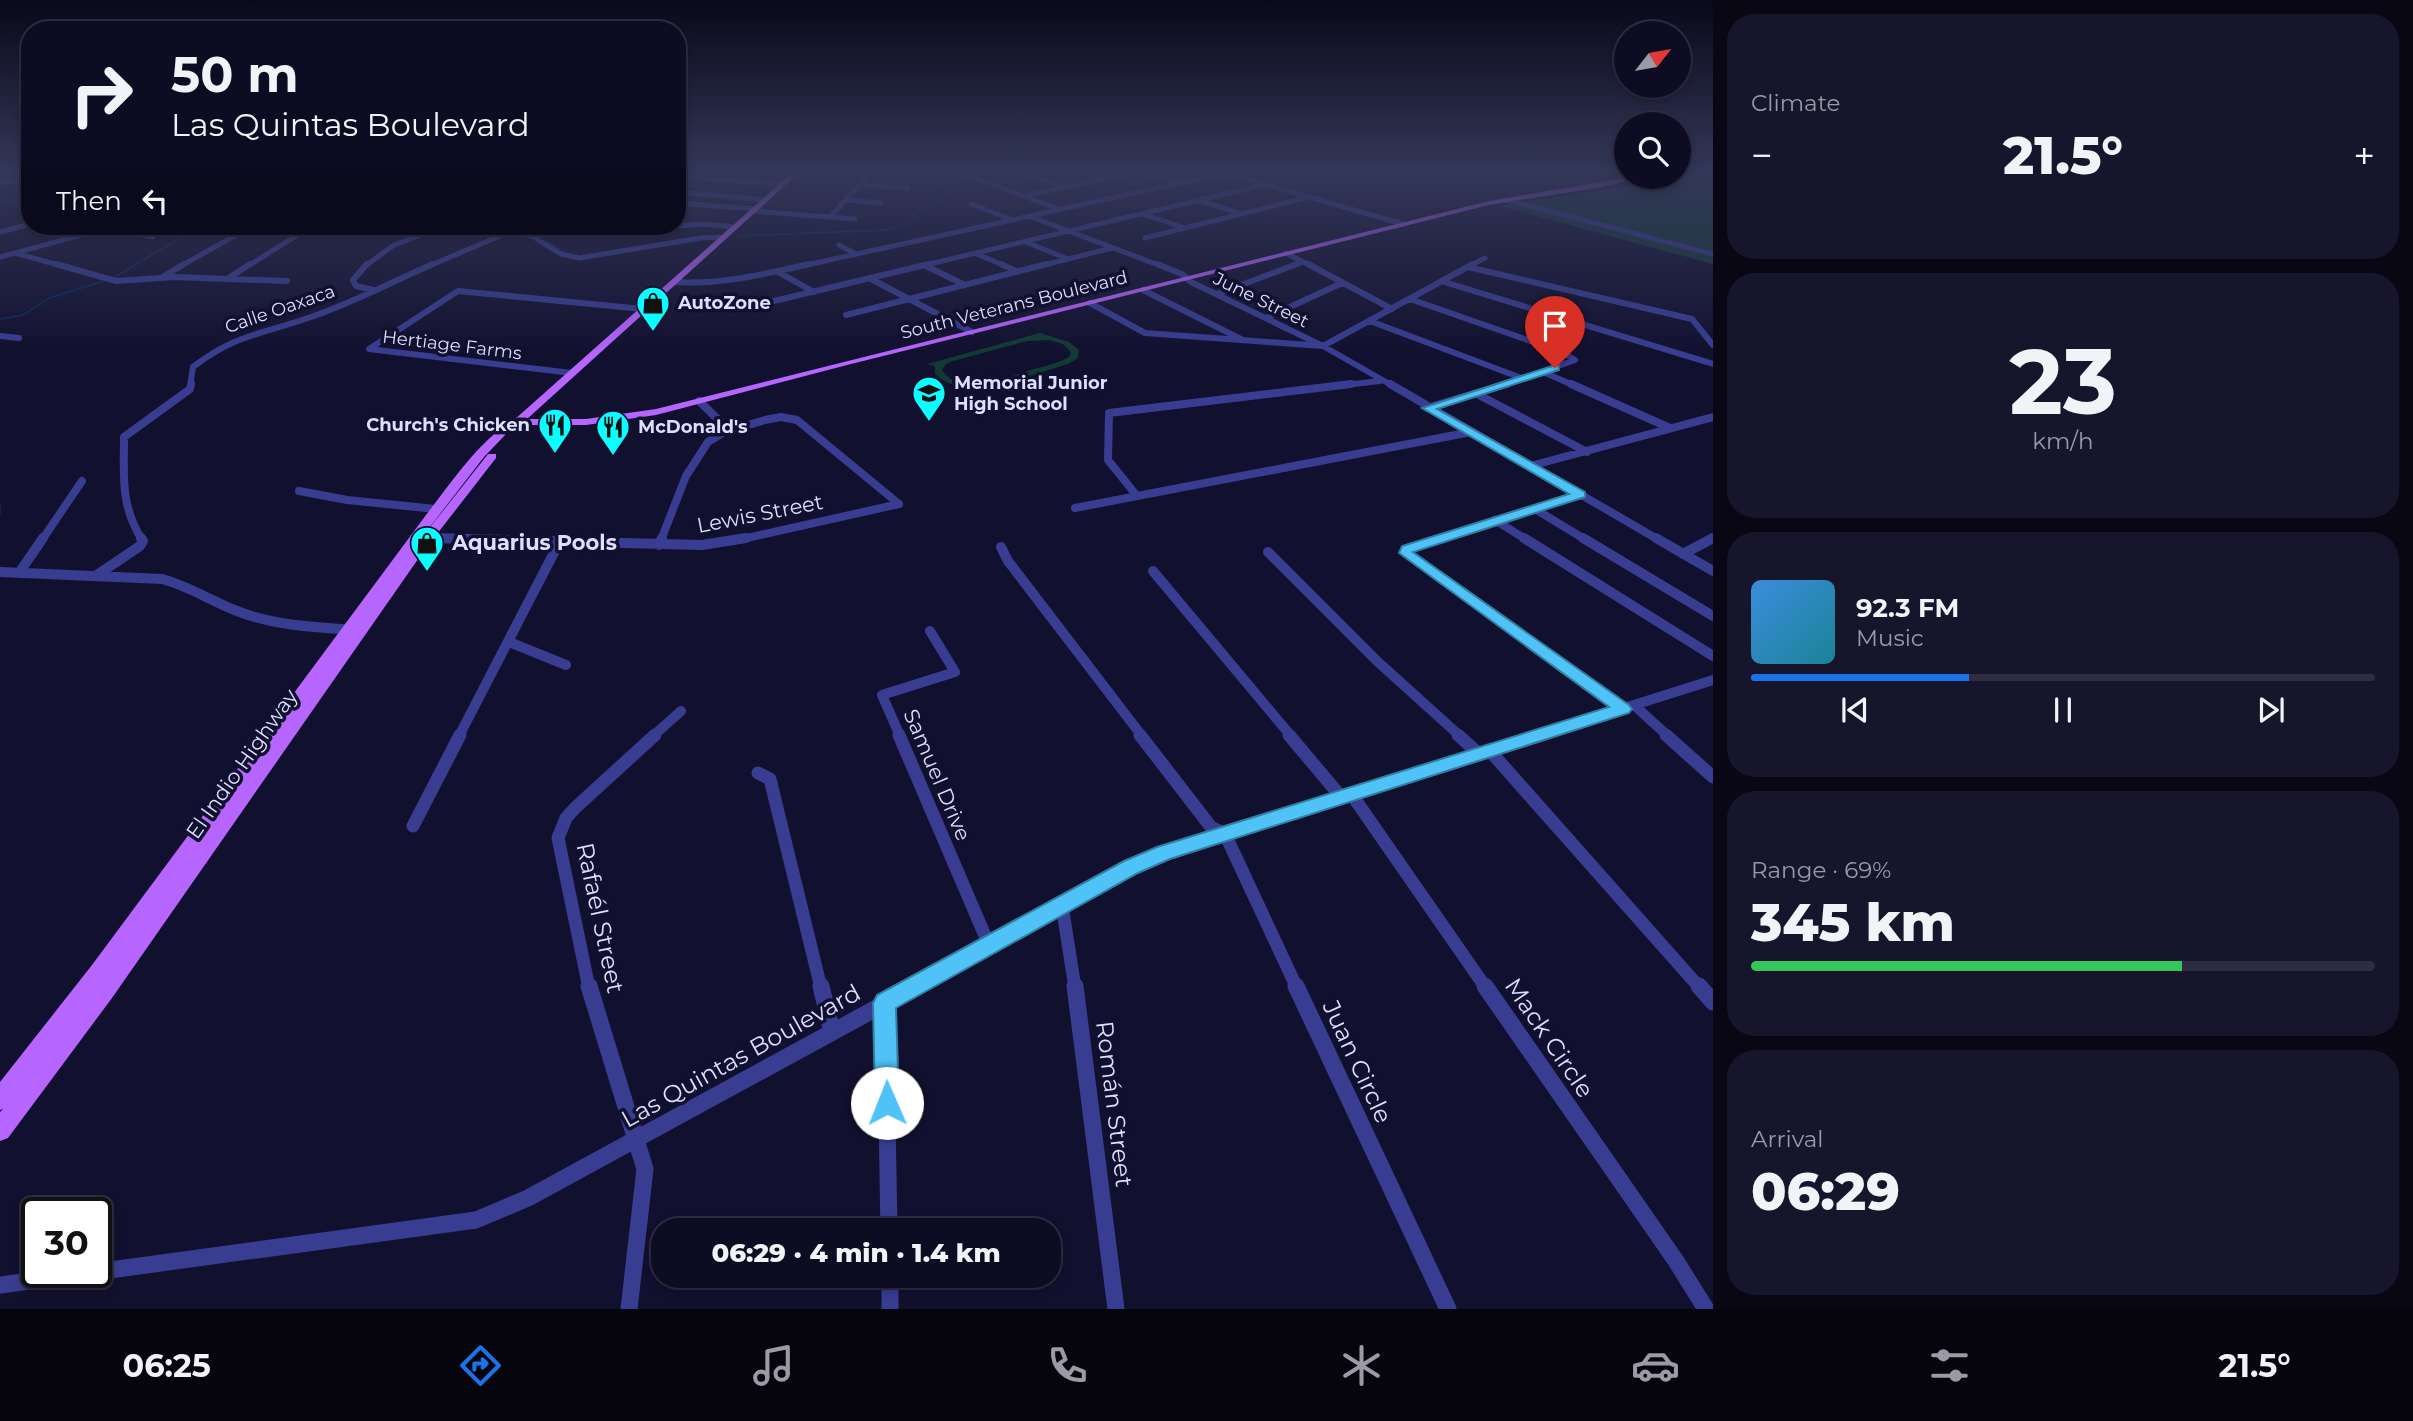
<!DOCTYPE html>
<html lang="en">
<head>
<meta charset="utf-8">
<style>
	body { margin:0; font-family:Montserrat,sans-serif; background:#17152b; color:#f1f3f6; height:100vh; display:flex; flex-direction:column; font-size:26px; white-space:nowrap }
	* { box-sizing:border-box; margin:0 }
	p { font-size:23px; color:#9b9ba6 }
	.icon { flex:none; width:38px; height:38px; fill:none; stroke:currentColor; stroke-width:2; stroke-linecap:round; stroke-linejoin:round }
	.map { position:relative; flex:1; overflow:hidden }
	.side { display:flex; flex-direction:column; gap:14px; padding:14px; background:#080713; width:700px }
	.side>* { flex:none }
	.banner { position:absolute; left:21px; top:21px; width:665px; height:214px; border-radius:28px; box-shadow:0 4px 10px #0003,0 0 0 2px #2e2c41; background:#0e0c23; color:#f1f3f6; overflow:hidden }
	.needle { width:46px; rotate:59deg }
	.tools { position:absolute; left:1614px; top:21px; display:grid; gap:14px }
	.tools a { display:grid; place-items:center; width:77px; height:77px; border-radius:50%; background:#0e0c23; box-shadow:0 4px 10px #0003,0 0 0 2px #2e2c41; font-size:35px }
	.speed { position:absolute; left:21px; top:1197px; display:flex; gap:14px; font-size:35px; font-weight:700; text-align:center }
	.speed>* { display:grid; place-content:center; width:91px; height:91px; border-radius:50%; background:#0e0c23; box-shadow:0 4px 10px #0003,0 0 0 2px #2e2c41; line-height:1 }
	.speed .limit { border:4px solid #111; border-radius:10px; background:#fff; color:#111 }
	.pin { position:absolute; display:grid; place-items:center; width:60px; height:60px; color:#fff; margin:-72px -30px; border-radius:50% 50% 50% 0; rotate:-45deg; box-shadow:0 0 7px #0007 }
	.pin .icon { rotate:45deg }
	.me { position:absolute; width:77px; margin:-38px; rotate:359deg; stroke-linejoin:round; filter:drop-shadow(0 0 5px #0008) }
	.turn { display:flex; align-items:center; gap:24px; height:147px; padding:0 35px; font-size:32px }
	.turn .icon { width:91px; height:91px; stroke-width:2.5 }
	.turn b { display:block; font-size:49px; line-height:60px }
	.then { display:flex; align-items:center; height:66px; padding:0 35px; background:#0003; gap:14px; font-size:26px }
	.big { font-size:52px; font-weight:800; line-height:1.1 }
	.side .tile { flex:1; display:flex; flex-direction:column; justify-content:center; gap:10px; min-width:0; padding:0 24px; border-radius:28px; background:#17152b }
	.side .dial { align-items:center; gap:0 }
	.dial b { font-size:91px; line-height:1 }
	.song { display:flex; align-items:center; gap:21px }
	.cover { width:84px; height:84px; border-radius:10px; background:linear-gradient(135deg,hsl(210 70% 55%),hsl(190 70% 35%)) }
	.played { height:7px; border-radius:4px; background:linear-gradient(90deg,#1a73e8 35%,#2e2c41 35%) }
	.keys { display:flex; justify-content:space-around; direction:ltr }
	.heat { display:flex; justify-content:space-between; align-items:center; font-size:38px; direction:ltr }
	.charge { height:10px; border-radius:5px; background:linear-gradient(90deg,#34c759 69%,#2e2c41 0) }
	.trip { position:absolute; left:651px; top:1218px; width:410px; height:70px; border-radius:28px; background:#0e0c23; box-shadow:0 4px 10px #0003,0 0 0 2px #2e2c41; font-weight:800; line-height:70px; text-align:center }
	.menu { display:flex; height:112px; justify-content:space-around; align-items:center; background:#06050e; color:#9b9ba6 }
	.menu .icon { width:49px; height:49px }
	.menu .on { color:#1a73e8 }
	.menu b { font-size:32px; color:#f1f3f6 }
	main { display:flex; flex:1; min-height:0 }
	.map>svg:first-child { display:block }
</style>
</head>
<body>
<main>
<div class="map">
<svg width="1713" height="1309" viewBox="0 0 1713 1309">
	<rect width="100%" height="100%" fill="#12102f"/>
	<path fill="#123a34" fill-rule="evenodd" d="M1678 171H1713V264L1500 206C1538 198 1576 195 1614 188 1637 185 1655 177 1678 177Z
		M1040 333 1069 342 1079 350 1078 358 1068 364C1033 374 965 404 935 374V366L927 364ZM1048 340 1063 344 1071 352 1069 357C1057 364 1041 367 1027 371 1004 378 959 397 942 370L946 364 953 361 1027 341Z"/>
	<g fill="none" stroke-linecap="round" stroke-linejoin="round">
		<path stroke="#072951" stroke-width="2" d="M0 203 30 199
			M526 226 563 252
			M739 236 885 230 908 224 918 210 939 201 949 193 948 186 914 174V171
			M113 278 187 234 207 226
			M0 319 23 315 49 298 104 281
			M0 506V514"/>
		<path stroke="#383d91" stroke-width="5" d="M888 171 896 172
			M1018 171 1061 186
			M1080 171 1100 178
			M1141 171 1178 183
			M966 175 1059 209
			M677 177 783 184
			M0 182 30 180
			M860 185 908 188
			M677 192 766 200
			M1024 196 1140 171
			M846 200 881 203
			M1506 200 1713 254
			M1201 201 1239 213
			M677 203 756 209
			M971 204 1013 220
			M754 211 855 219
			M1143 214 1185 228
			M1029 216 1161 266
			M830 217 872 171
			M475 226 532 236 561 254 579 258 701 238 724 237
			M677 226 703 224 735 227
			M109 227 153 237
			M0 232 30 224
			M586 233 676 226
			M1145 238 1305 198
			M1026 242 1068 259
			M839 245 856 254
			M15 253 62 266
			M1286 253 1311 266
			M977 254 1005 266
			M0 257 114 226
			M181 266 245 230 259 226
			M248 266 312 226
			M365 266 394 245 444 226
			M429 266 509 232
			M802 266 1226 173 1403 224
			M921 266 1263 185
			M1040 266 1112 248
			M1292 266 1303 262
			M1470 266 1485 258"/>
		<path stroke="#383d91" stroke-width="6" d="M56 264 116 281 175 277 287 281
			M367 264 353 280 356 286 374 290
			M1001 264 1018 272
			M1157 264 1182 274 1191 282 1323 346 1393 386
			M1308 264 1392 309
			M926 266 965 285
			M1468 267 1692 319 1713 345
			M778 272 814 292
			M164 276 184 264
			M227 279 250 264
			M871 279 972 332
			M1441 281 1713 364
			M674 282C721 285 764 274 810 264
			M1143 290 1241 339
			M1217 294 1297 264
			M1410 299 1562 352 1575 360 1502 386
			M1090 303 1145 333 1323 346 1473 264
			M749 307 929 264
			M846 315 1047 264
			M1266 318 1342 283
			M1370 321 1524 379
			M0 336 19 338
			M1543 372 1575 386
			M572 373 369 349 458 291 643 309
			M190 386 193 367C235 335 258 335 305 319 349 305 391 282 433 264
			M1336 386 1380 381"/>
		<path stroke="#383d91" stroke-width="8" d="M1390 384 1659 540
			M1571 384 1670 428
			M1477 394 1587 452
			M699 401 729 430
			M1427 408 1507 384
			M1530 466 1713 417
			M299 491 347 500 436 509
			M1137 496 1108 460 1109 413 1351 384
			M1075 508 1471 432
			M1535 509 1586 540
			M1495 520 1527 540
			M420 535 441 540
			M42 540 82 481
			M142 540C120 504 124 477 124 437L190 389 191 384
			M661 540 686 476 708 442 724 432 765 420 781 417 797 420 899 504
			M738 540 899 504
			M1437 540 1580 495
			M1710 540 1713 538"/>
		<path stroke="#383d91" stroke-width="10" d="M433 538 702 545 746 538
			M1442 538 1407 549 1406 553 1623 709
			M1524 538 1713 656
			M1583 538 1713 616
			M1656 538 1713 571
			M659 545 662 538
			M1001 547 1008 561 1142 736
			M1268 552 1377 661 1460 736
			M1683 554 1713 538
			M1153 571 1291 736
			M0 572 162 579C189 586 211 601 237 611 275 626 315 627 355 630
			M19 573 43 538
			M97 575 140 546 143 541 141 538
			M509 642 566 665
			M1635 706 1668 736
			M459 736 559 543
			M653 736 681 711
			M900 736 882 695 955 672 930 631
			M1536 736 1713 680"/>
		<path stroke="#383d91" stroke-width="13" d="M899 735 989 945
			M1140 735 1211 827 1225 834 1297 988
			M1289 735 1342 798
			M1458 735 1479 754
			M1666 735 1713 777
			M1490 751 1700 988
			M758 773 770 779 821 988
			M1352 795 1486 988
			M413 826 460 735
			M1062 905 1075 988
			M589 988 558 838 566 818 575 808 655 735
			M913 988 1148 860 1542 735"/>
		<path stroke="#383d91" stroke-width="17" d="M589 986 645 1169 629 1309
			M821 986 832 1032
			M1075 986 1116 1309
			M1296 986 1448 1309
			M1485 986 1676 1261 1706 1309
			M1699 986 1713 1002
			M885 1003 889 1230
			M890 1276V1309
			M0 1285 476 1220 528 1198 917 986"/>
		<path fill="#b665ff" fill-rule="evenodd" d="M794 171H801L527 419H586L656 409 1489 201 1631 177H1641L1602 187 1489 205 851 364 656 415 586 425H520L508 432 484 457 416 545 488 454H496V458L423 552 112 998 8 1138 0 1141V1112L3 1109 0 1110V1082L92 965 426 515C452 482 478 441 514 420Z"/>
	</g>
	<linearGradient id="sky" x2="0" y2="1"><stop stop-color="#0a091a"/><stop offset="0.48" stop-color="#333758"/><stop offset="1" stop-color="#333758" stop-opacity="0"/></linearGradient>
	<rect width="1713" height="355" fill="url(#sky)"/>
	<path fill="#4fc3f7" stroke="#337fa1" stroke-width="2" d="M1555 365 1559 366V370L1437 409 1585 492V497L1413 552 1629 705 1632 709 1629 713 1170 859 1138 873 896 1008 899 1103 896 1112 887 1115 878 1112 875 1103 873 1003 877 995 1124 861 1157 847 1609 707 1399 553 1402 546 1569 494 1422 408Z"/>
	<defs>
		<symbol id="shop-pin" viewBox="-11 -11 22 30"><path d="M0 17L-7.5 6A9.5 9.5 0 1 1 7.5 6Z" fill="#0afeff" stroke="#12102f"/><path d="M-5-2.5h2.3a2.7 3.5 0 0 1 5.4 0H5L5.5 6h-11ZM-1.5-2.5h3a1.5 2.3 0 0 0-3 0Z" fill="#111"/></symbol>
		<symbol id="school-pin" viewBox="-11 -11 22 30"><path d="M0 17L-7.5 6A9.5 9.5 0 1 1 7.5 6Z" fill="#0afeff" stroke="#12102f"/><path d="M0-5L7-2L0 1L-7-2ZM-4 1L0 2.5L4 1V4Q0 6-4 4Z" fill="#111"/></symbol>
		<symbol id="restaurant-pin" viewBox="-11 -11 22 30"><path d="M0 17L-7.5 6A9.5 9.5 0 1 1 7.5 6Z" fill="#0afeff" stroke="#12102f"/><path d="M-5-6h1v4h1v-4h1v4h1v-4h1v5L-1.5 .5V6h-2V.5L-5-1ZM5-6V6H3V1.5H1.5Q1.5-4 5-6Z" fill="#111"/></symbol>
	</defs>
	<g fill-rule="evenodd">
		<use href="#shop-pin" x="634" y="284" width="38" height="52"/>
		<use href="#school-pin" x="910" y="374" width="38" height="52"/>
		<use href="#restaurant-pin" x="536" y="406" width="38" height="52"/>
		<use href="#restaurant-pin" x="594" y="408" width="38" height="52"/>
		<use href="#shop-pin" x="408" y="524" width="38" height="52"/>
	</g>
	<g text-anchor="middle" stroke-width="7" stroke-linejoin="round" paint-order="stroke">
		<g font-size="18" fill="#dfdeff" stroke="#12102f">
			<text transform="translate(1261 300) rotate(26)" y="6">June Street</text>
			<text transform="translate(1014 305) rotate(-14)" y="6">South Veterans Boulevard</text>
			<text transform="translate(280 309) rotate(-19)" y="6">Calle Oaxaca</text>
			<text transform="translate(452 345) rotate(7)" y="6">Hertiage Farms</text>
		</g>
		<g font-size="18" font-weight="bold" fill="#dfdeff" stroke="#12102f" text-anchor="start">
			<text x="678" y="309">AutoZone</text>
			<text x="954" y="389">Memorial Junior<tspan x="954" dy="21">High School</tspan></text>
			<text x="530" y="431" text-anchor="end">Church's Chicken</text>
			<text x="638" y="433">McDonald's</text>
		</g>
		<g font-size="21" fill="#dfdeff" stroke="#12102f">
			<text transform="translate(760 514) rotate(-11)" y="7">Lewis Street</text>
			<text transform="translate(242 764) rotate(-55)" y="7">El Indio Highway</text>
			<text transform="translate(937 775) rotate(67)" y="7">Samuel Drive</text>
		</g>
		<g font-size="21" font-weight="bold" fill="#dfdeff" stroke="#12102f" text-anchor="start">
			<text x="452" y="550">Aquarius Pools</text>
		</g>
		<g font-size="24" fill="#dfdeff" stroke="#12102f">
			<text transform="translate(600 918) rotate(78)" y="8">Rafaél Street</text>
			<text transform="translate(1549 1038) rotate(56)" y="8">Mack Circle</text>
			<text transform="translate(741 1056) rotate(-29)" y="8">Las Quintas Boulevard</text>
			<text transform="translate(1357 1062) rotate(65)" y="8">Juan Circle</text>
			<text transform="translate(1114 1104) rotate(83)" y="8">Román Street</text>
		</g>
	</g>
</svg>
<div class="tools">
<a><svg class="needle" viewBox="-14 -14 28 28"><path d="M0-13l5 13h-10z" fill="#e53935"/><path d="M0 13l5-13h-10z" fill="#9b9ba6"/></svg></a>
<a><svg class="icon" aria-label="search" viewBox="0 0 24 24"><circle cx="10" cy="10" r="6"/><path d="M15 15l6 6"/></svg></a>
</div>
<div class="speed"><div class="limit">30</div></div>
<div class="pin" style="left:1555px;top:368px;background:#d93025"><svg class="icon" aria-label="arrive" viewBox="0 0 24 24"><path d="M6 21V4h12l-3 4 3 4H6"/></svg></div>
<svg class="me" style="left:887px;top:1103px" viewBox="-20 -20 40 40"><circle r="19" fill="#fff"/><path d="M0-13L10 11 0 6-10 11z" fill="#4fc3f7"/></svg>
<div class="trip">06:29 · 4 min · 1.4 km</div>
<div class="banner">
<div class="turn"><svg class="icon" aria-label="right" viewBox="0 0 24 24"><path d="M7 20v-9h11M14 6l5 5-5 5"/></svg><div><b>50 m</b>Las Quintas Boulevard</div></div>
<div class="then">Then<svg class="icon" aria-label="left" viewBox="0 0 24 24"><path d="M17 20v-9H6M10 6l-5 5 5 5"/></svg></div>
</div>
</div>
<section class="side">
<div class="tile"><p>Climate</p>
<div class="heat"><a>−</a><b class="big">21.5°</b><a>+</a></div>
</div>
<div class="tile dial"><b>23</b><p>km/h</p></div>
<div class="tile">
<div class="song"><i class="cover"></i><div><b>92.3 FM</b><p>Music</p></div></div>
<div class="played"></div>
<div class="keys"><svg class="icon" aria-label="previous" viewBox="0 0 24 24"><path d="M18 5L8 12l10 7zM5 5v14"/></svg><svg class="icon" aria-label="pause" viewBox="0 0 24 24"><path d="M8 5v14M16 5v14"/></svg><svg class="icon" aria-label="next" viewBox="0 0 24 24"><path d="M6 5l10 7-10 7zM19 5v14"/></svg></div>
</div>
<div class="tile"><p>Range · 69%</p><b class="big">345 km</b><div class="charge"></div></div>
<div class="tile"><p>Arrival</p><b class="big">06:29</b></div>
</section>
</main>
<nav class="menu">
<b>06:25</b>
<svg class="icon on" aria-label="directions" viewBox="0 0 24 24"><path d="M12 3l9 9-9 9-9-9zM9 14v-3h6M13 9l2 2-2 2"/></svg>
<svg class="icon" aria-label="music" viewBox="0 0 24 24"><path d="M9 18V5l10-2v13"/><circle cx="6" cy="18" r="3"/><circle cx="16" cy="16" r="3"/></svg>
<svg class="icon" aria-label="phone" viewBox="0 0 24 24"><path d="M5 4h4l2 5-3 2q2 4 5 5l2-3 5 2v4C11 20 4 13 5 4z"/></svg>
<svg class="icon" aria-label="climate" viewBox="0 0 24 24"><path d="M12 3v18M4 7l16 10M4 17L20 7"/></svg>
<svg class="icon" aria-label="car" viewBox="0 0 24 24"><path d="M5 17H2v-5l4-1 3-4h7l3 4 3 1v5h-3M9 17h6M6 11h13"/><circle cx="7" cy="17" r="2"/><circle cx="17" cy="17" r="2"/></svg>
<svg class="icon" aria-label="filters" viewBox="0 0 24 24"><path d="M4 7h16M4 17h16"/><circle cx="9" cy="7" r="2"/><circle cx="15" cy="17" r="2"/></svg>
<b>21.5°</b>
</nav>
</body>
</html>
